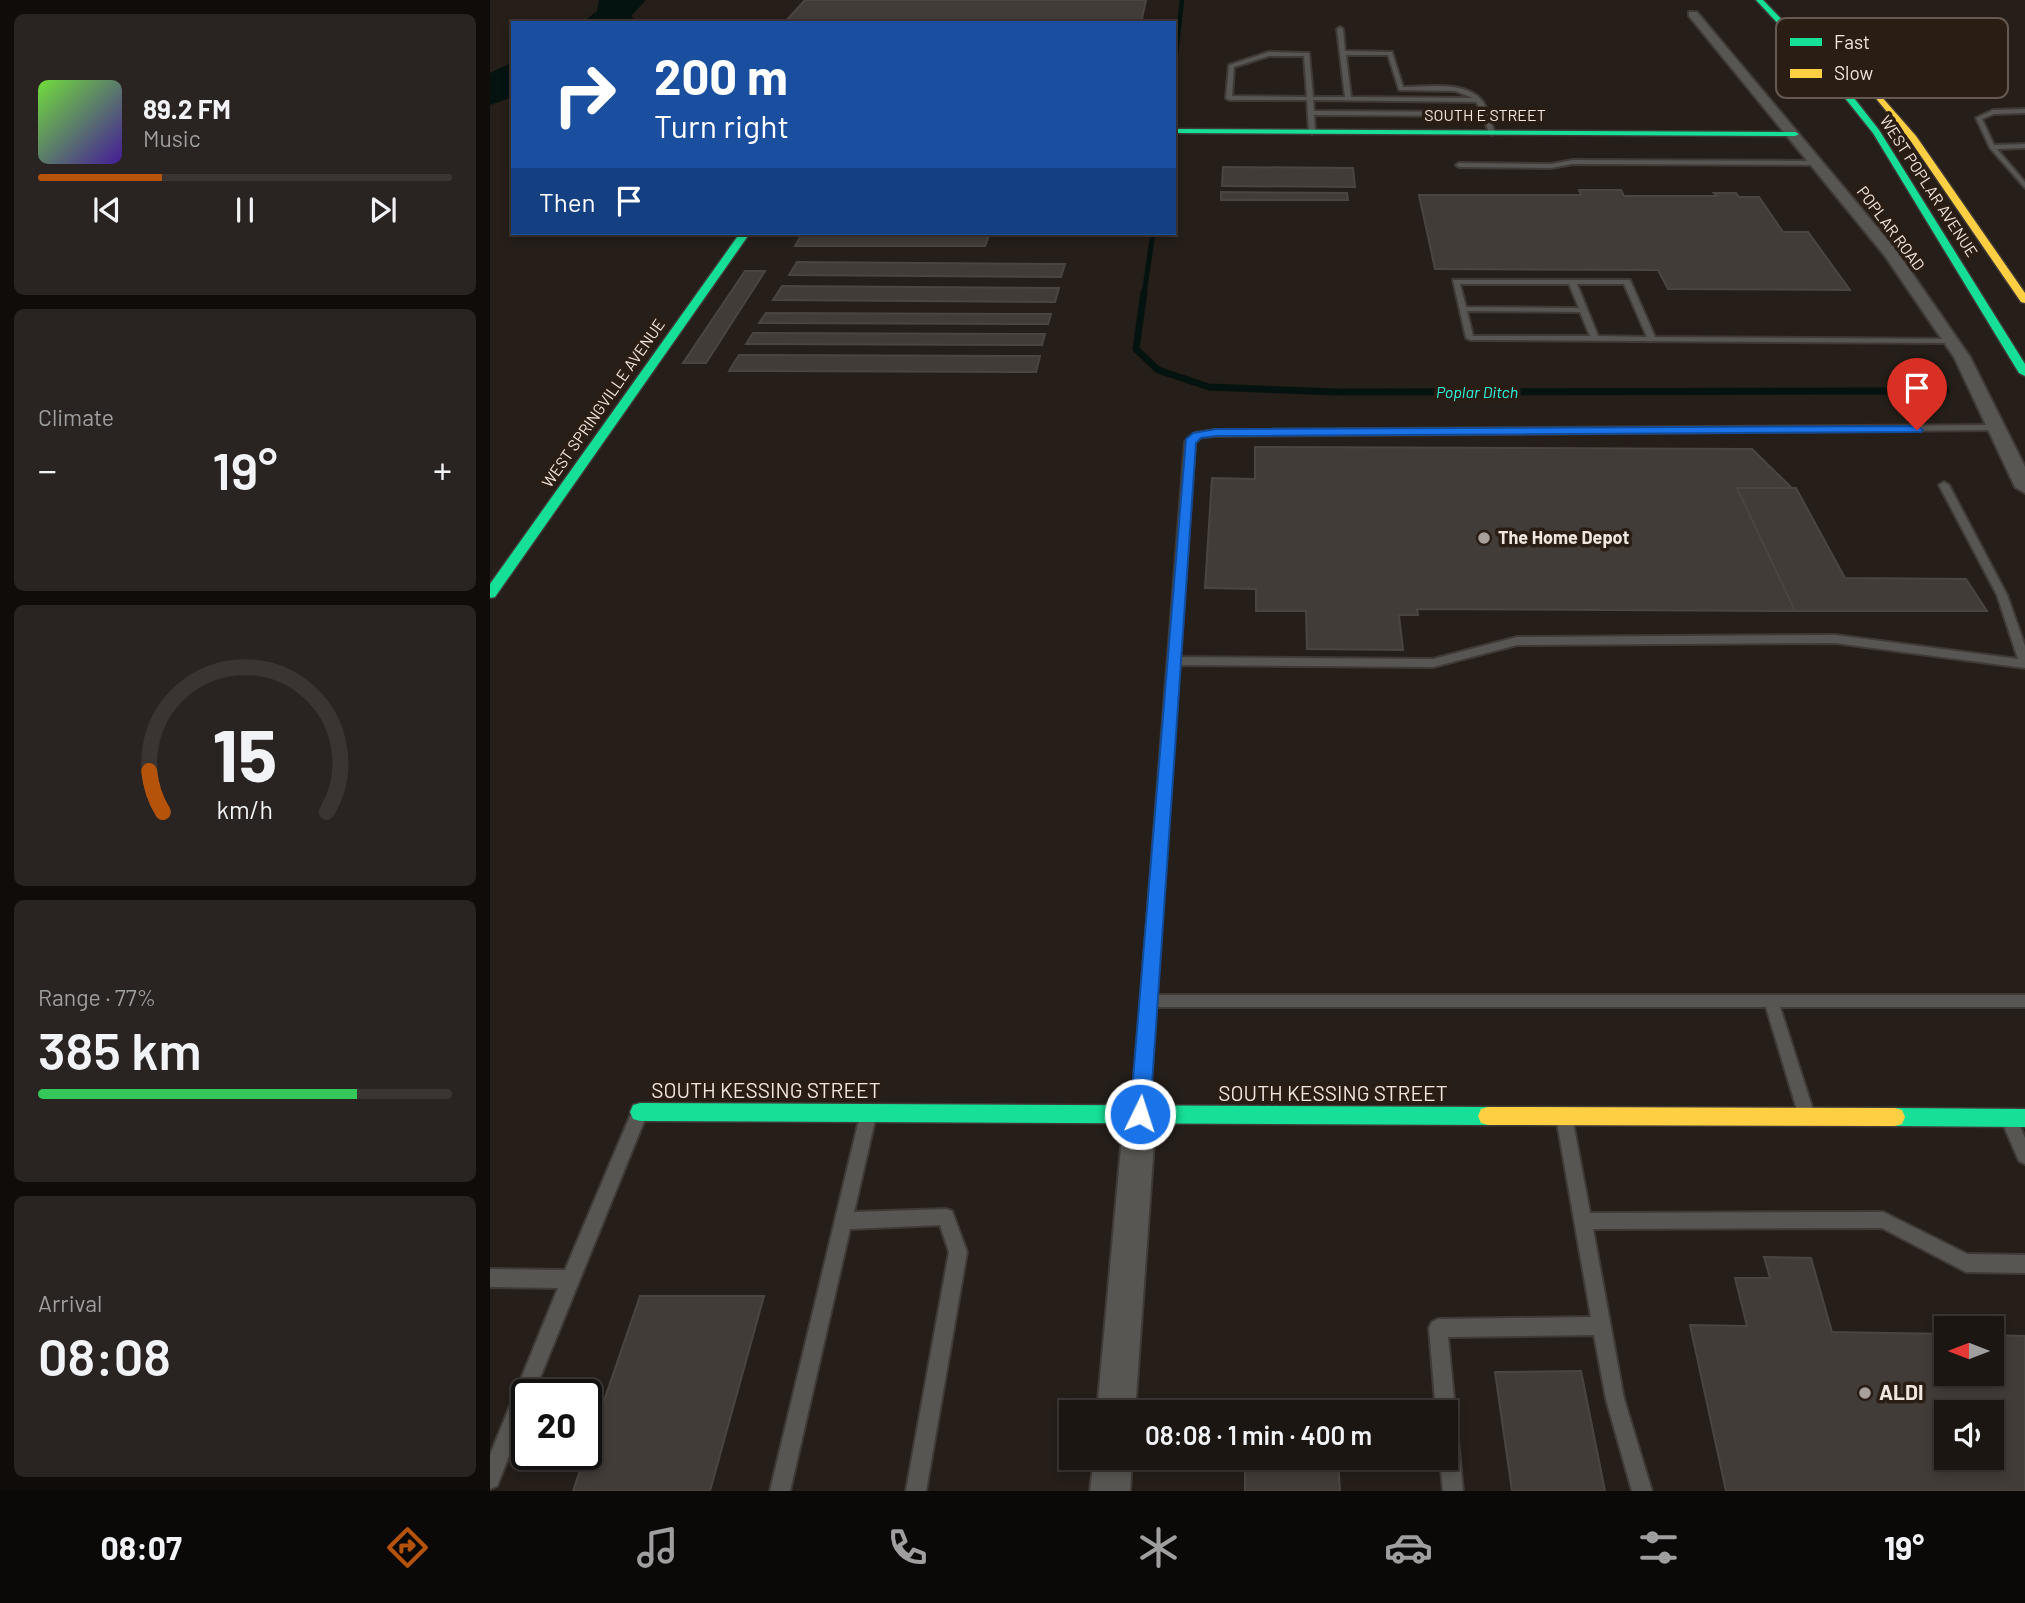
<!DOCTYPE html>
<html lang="en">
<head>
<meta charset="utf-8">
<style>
	body { margin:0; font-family:Barlow,sans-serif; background:#292321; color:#f1f3f6; height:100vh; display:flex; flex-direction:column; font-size:26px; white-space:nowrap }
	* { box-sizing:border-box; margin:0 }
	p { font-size:23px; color:#a09fa0 }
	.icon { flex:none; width:38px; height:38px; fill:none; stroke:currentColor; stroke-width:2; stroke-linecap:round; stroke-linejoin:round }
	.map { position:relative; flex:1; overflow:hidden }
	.panel { display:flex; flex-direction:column; gap:14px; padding:14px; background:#0f0c0a; width:490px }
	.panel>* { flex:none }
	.banner { position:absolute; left:21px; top:21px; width:665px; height:214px; border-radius:0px; box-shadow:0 4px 10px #0003,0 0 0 2px #3a3533; background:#1a4fa0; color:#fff; overflow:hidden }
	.needle { width:46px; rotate:270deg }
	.tools { position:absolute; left:1444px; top:1316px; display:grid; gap:14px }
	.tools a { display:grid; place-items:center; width:70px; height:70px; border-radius:0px; background:#1c1613; box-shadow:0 4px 10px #0003,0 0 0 2px #3a3533; font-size:35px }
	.speed { position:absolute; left:21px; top:1379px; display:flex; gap:14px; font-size:35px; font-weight:700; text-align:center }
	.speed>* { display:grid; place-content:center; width:91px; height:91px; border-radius:50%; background:#1c1613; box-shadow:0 4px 10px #0003,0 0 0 2px #3a3533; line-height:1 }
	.speed .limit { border:4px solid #111; border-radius:10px; background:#fff; color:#111 }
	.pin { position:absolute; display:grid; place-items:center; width:60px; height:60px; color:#fff; margin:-72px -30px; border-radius:50% 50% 50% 0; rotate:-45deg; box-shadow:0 0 7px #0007 }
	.pin .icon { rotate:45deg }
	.me { position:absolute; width:77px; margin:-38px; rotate:4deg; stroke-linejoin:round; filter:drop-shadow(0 0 5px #0008) }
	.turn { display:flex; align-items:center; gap:24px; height:147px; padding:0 28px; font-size:32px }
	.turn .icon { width:91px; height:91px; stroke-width:2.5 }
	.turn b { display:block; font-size:49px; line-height:60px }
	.then { display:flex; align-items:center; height:66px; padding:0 28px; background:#0003; gap:14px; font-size:26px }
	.big { font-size:52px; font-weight:600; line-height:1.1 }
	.panel .tile { flex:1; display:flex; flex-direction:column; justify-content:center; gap:10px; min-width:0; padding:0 24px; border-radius:10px; background:#292321 }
	.panel .dial { align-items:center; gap:0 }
	.dial svg { height:182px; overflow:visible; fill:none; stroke:#3a3533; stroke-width:7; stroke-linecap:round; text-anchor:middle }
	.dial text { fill:#f1f3f6; stroke:none }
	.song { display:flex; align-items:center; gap:21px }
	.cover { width:84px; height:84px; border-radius:10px; background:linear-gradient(135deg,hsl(100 70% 55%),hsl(260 70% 35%)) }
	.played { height:7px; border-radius:4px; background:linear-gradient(90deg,#b45309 30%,#3a3533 30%) }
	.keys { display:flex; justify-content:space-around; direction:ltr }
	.heat { display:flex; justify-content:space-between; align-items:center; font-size:38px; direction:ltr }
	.charge { height:10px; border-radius:5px; background:linear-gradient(90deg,#34c759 77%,#3a3533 0) }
	.trip { position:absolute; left:569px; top:1400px; width:399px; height:70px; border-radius:0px; background:#1c1613; box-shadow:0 4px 10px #0003,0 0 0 2px #3a3533; font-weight:600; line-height:70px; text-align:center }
	.menu { display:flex; height:112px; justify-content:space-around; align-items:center; background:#0b0908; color:#a09fa0 }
	.menu .icon { width:49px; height:49px }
	.menu .on { color:#b45309 }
	.menu b { font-size:32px; color:#f1f3f6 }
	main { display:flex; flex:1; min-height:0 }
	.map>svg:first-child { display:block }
</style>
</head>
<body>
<main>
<section class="panel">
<div class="tile">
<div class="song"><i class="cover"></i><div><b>89.2 FM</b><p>Music</p></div></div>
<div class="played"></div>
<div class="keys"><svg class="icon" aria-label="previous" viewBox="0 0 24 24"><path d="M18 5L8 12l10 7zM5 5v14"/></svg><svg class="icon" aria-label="pause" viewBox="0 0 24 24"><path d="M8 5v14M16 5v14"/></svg><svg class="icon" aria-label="next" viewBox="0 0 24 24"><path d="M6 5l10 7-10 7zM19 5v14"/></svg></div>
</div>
<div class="tile"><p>Climate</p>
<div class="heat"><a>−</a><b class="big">19°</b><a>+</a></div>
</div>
<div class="tile dial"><svg viewBox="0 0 100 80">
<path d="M14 69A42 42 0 1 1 86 69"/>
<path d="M14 69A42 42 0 0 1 8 51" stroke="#b45309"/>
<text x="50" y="56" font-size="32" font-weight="700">15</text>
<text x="50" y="72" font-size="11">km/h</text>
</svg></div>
<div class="tile"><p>Range · 77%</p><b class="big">385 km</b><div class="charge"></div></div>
<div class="tile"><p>Arrival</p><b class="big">08:08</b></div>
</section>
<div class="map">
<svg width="1535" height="1491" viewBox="0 0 1535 1491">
	<rect width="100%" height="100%" fill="#251e19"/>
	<path fill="#051310" d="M109 0H156L141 16 148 23H92L107 11Z
		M23 62V97L0 105V73Z"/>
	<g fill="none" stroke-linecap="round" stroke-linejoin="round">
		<path stroke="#051310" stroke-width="4.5" d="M684 72 692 0"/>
		<path stroke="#051310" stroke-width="5" d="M654 294 663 233"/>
		<path stroke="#051310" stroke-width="7" d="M654 292 646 349 668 370 719 387 846 392 1456 391"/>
	</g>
	<path fill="#423c38" stroke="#4b4541" stroke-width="2" fill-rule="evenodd" d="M315 0H656L651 23H294Z
		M733 167 863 168 865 187 732 186Z
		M1089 190H1131L1134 196H1227L1224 193H1246L1249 197H1269L1293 232H1318L1360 290 1178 289 1168 270 945 269 929 195H1091Z
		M731 192 857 193 858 200H731Z
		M342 233H500L495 246H305L311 236H340Z
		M307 262 575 264 571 277 299 275Z
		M255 271H275L216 363H193Z
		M292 286 569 288 565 302 283 300Z
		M276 313 561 314 558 324 269 323Z
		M263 333 555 334 552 345 256 344Z
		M249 355 550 356 546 372 239 371Z
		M765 447 1262 449 1302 488H1247L1305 611 927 609 928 615H909L913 650 817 649 816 611H766V589L715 588 722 478 765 479Z
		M1247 488H1306L1355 578 1476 579 1497 611H1305Z
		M1274 1257 1321 1258 1342 1332 1456 1334V1374H1502V1335L1535 1336V1491H1236L1200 1325 1257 1326 1245 1278H1280ZM1456 1412H1502V1458H1456Z
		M150 1296H274L220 1491H83Z
		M1091 1371 1115 1491H1022L1005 1372Z
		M755 1458H848L850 1491H755Z"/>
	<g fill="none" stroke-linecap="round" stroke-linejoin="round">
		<defs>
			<path id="lane" d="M850 27 853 29 855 51 902 52 913 87C937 87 977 80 993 102 999 111 1001 123 1005 133L1002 135 999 133 993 116 824 115 825 132 822 134 819 132 817 100H739L736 98 739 65 779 52 819 53 823 97H855L847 29ZM856 55H898L909 90 965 91 983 98 861 97ZM779 56H814L817 97 742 96 744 67ZM823 100 986 102 992 112 824 111Z
				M1535 109V113L1504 114 1492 119 1504 145 1535 144V148L1507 149 1535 182V188L1500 148 1486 118 1503 110Z
				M1083 160 1328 161 1331 163 1328 165 1083 164 1061 168 969 167 966 165 969 163 1061 164Z
				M963 280H1140L1165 337 1461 339 1465 341 1461 343 980 340 976 338ZM970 284H1079L1089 308 976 307ZM1087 284H1134L1157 337 1108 336ZM977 311 1090 312 1100 336H983Z
				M1507 425 1510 426V430L726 436 711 437 705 443 690 657 943 659 1027 637 1345 635 1528 659 1507 595 1449 485 1454 482 1459 485 1517 595 1535 646V668L1345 643 1027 645 943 667 689 665 666 995H1535V1007H1290L1323 1110 1321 1115 1315 1117 1309 1115 1307 1110 1276 1007H665L658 1110 656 1115 650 1117 644 1115 642 1110 695 442 705 433 726 430Z
				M149 1107 155 1109 157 1114 43 1395H37V1411L7 1486 0 1489V1455L68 1288 0 1287V1269L75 1270 143 1109Z
				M377 1113 383 1115 385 1120 364 1212 456 1209 462 1211 477 1252 436 1491H416L459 1252 450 1225 360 1229 300 1491H280L369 1120 371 1115Z
				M1075 1115 1081 1117 1083 1122 1100 1213 1393 1212 1477 1254 1535 1255V1273L1476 1272 1392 1228 1103 1229 1134 1399 1162 1491H1142L1116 1399 1104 1335 958 1337 973 1491H953L950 1458H956V1412H946L939 1328 942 1322 948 1319 1101 1317 1067 1122 1069 1117Z
				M1521 1117 1527 1119 1535 1138V1164L1529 1161 1513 1124 1515 1119Z"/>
			<path id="street" d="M1199 12H1207L1406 250 1480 357 1535 467V493L1525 487 1464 357 1395 256 1199 16Z
				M650 1099 661 1104 666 1114 645 1412H607L634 1114 639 1104Z
				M604 1458H642L640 1491H600Z"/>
			<path id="fast" d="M1266 0H1273L1349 79 1389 130 1535 364V376L1529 373 1383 133 1343 83Z
				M684 129 1305 132 1309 134 1305 136 684 133Z
				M250 233H260L5 597 0 598V584Z
				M150 1103 998 1107 1005 1109 1008 1116 1005 1123 998 1125 150 1121 143 1119 140 1112 143 1105Z
				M1405 1108 1535 1109V1127L1405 1126 1398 1124 1395 1117 1398 1110Z"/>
			<path id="slow" d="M1344 47H1348L1426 136 1535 293V303L1531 302 1420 140Z
				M998 1107 1405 1108 1412 1110 1415 1117 1412 1124 1405 1126 998 1125 991 1123 988 1116 991 1109Z"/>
		</defs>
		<use href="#lane" stroke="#403a36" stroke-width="4"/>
		<use href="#street" stroke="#403a36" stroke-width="4"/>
		<use href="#fast" stroke="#403a36" stroke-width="3"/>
		<use href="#slow" stroke="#403a36" stroke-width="3"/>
		<use href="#lane" fill="#585652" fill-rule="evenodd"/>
		<use href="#street" fill="#585652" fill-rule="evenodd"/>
		<use href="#fast" fill="#16e098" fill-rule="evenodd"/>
		<use href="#slow" fill="#ffcf43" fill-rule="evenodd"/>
	</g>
	<path fill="#1a73e8" stroke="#114b97" stroke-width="2" d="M1427 426 1433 430 1431 432 726 436 711 438 706 443 660 1114 657 1120 650 1123 643 1120 640 1114 696 439 703 433 726 429Z"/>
	<g fill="#a8a09a" stroke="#2a1d14" stroke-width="2.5">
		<circle cx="994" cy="538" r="7"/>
		<circle cx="1375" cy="1393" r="7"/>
	</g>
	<g text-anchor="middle" stroke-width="7" stroke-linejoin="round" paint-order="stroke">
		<g font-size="16" fill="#efe6e0" stroke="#2a1d14">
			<text x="995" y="121">SOUTH E STREET</text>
			<text transform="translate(1439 186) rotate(57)" y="6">WEST POPLAR AVENUE</text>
			<text transform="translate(1401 228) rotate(53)" y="6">POPLAR ROAD</text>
			<text transform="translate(113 403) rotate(-55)" y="6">WEST SPRINGVILLE AVENUE</text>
		</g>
		<g font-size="16" font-style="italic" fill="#2ffae3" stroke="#2a1d14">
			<text x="987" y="398">Poplar Ditch</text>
		</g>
		<g font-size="18" font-weight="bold" fill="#efe6e0" stroke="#2a1d14" text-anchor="start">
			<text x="1008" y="544">The Home Depot</text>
		</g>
		<g font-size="21" fill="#efe6e0" stroke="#2a1d14">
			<text x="276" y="1098">SOUTH KESSING STREET</text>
			<text x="843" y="1101">SOUTH KESSING STREET</text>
		</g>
		<g font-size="21" font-weight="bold" fill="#efe6e0" stroke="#2a1d14" text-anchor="start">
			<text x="1389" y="1400">ALDI</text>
		</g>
	</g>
	<rect x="1286" y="18" width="232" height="80" rx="10" fill="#2a1d14" stroke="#655951" stroke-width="2"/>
	<rect x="1300" y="38" width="32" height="8" fill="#16e098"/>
	<rect x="1300" y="69" width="32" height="9" fill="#ffcf43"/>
	<g font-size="19" fill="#efe6e0">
		<text x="1344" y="49">Fast</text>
		<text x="1344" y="80">Slow</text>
	</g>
</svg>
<div class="tools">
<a><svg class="needle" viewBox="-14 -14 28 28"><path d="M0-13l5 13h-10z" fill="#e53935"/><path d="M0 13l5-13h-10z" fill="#a09fa0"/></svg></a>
<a><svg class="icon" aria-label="sound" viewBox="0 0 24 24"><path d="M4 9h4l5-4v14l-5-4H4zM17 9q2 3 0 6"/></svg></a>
</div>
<div class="speed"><div class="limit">20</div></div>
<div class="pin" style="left:1427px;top:430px;background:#d93025"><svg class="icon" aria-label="arrive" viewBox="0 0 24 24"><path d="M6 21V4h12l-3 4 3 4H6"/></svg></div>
<svg class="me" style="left:650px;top:1114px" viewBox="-20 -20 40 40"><circle r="17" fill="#1a73e8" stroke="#fff" stroke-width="3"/><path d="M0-11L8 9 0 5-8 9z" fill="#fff"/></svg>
<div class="trip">08:08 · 1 min · 400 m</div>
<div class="banner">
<div class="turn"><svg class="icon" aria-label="right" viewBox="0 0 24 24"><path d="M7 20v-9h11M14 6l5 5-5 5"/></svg><div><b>200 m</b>Turn right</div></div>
<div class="then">Then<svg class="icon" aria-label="arrive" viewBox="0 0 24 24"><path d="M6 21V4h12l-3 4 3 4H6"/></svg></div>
</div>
</div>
</main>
<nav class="menu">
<b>08:07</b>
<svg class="icon on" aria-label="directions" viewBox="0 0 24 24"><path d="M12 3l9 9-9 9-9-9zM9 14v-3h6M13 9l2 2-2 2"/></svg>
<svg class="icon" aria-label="music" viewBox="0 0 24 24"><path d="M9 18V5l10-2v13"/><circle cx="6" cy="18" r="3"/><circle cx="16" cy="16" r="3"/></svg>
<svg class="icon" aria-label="phone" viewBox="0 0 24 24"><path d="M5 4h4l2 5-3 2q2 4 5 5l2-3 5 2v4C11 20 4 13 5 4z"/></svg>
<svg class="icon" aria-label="climate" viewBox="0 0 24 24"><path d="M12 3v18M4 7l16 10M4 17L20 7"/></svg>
<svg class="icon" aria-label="car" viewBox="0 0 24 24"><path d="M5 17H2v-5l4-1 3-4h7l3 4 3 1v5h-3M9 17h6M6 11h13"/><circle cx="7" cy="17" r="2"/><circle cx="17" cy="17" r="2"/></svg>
<svg class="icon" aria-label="filters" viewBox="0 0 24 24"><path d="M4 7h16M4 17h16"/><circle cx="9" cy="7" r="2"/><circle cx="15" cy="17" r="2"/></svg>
<b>19°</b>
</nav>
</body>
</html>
